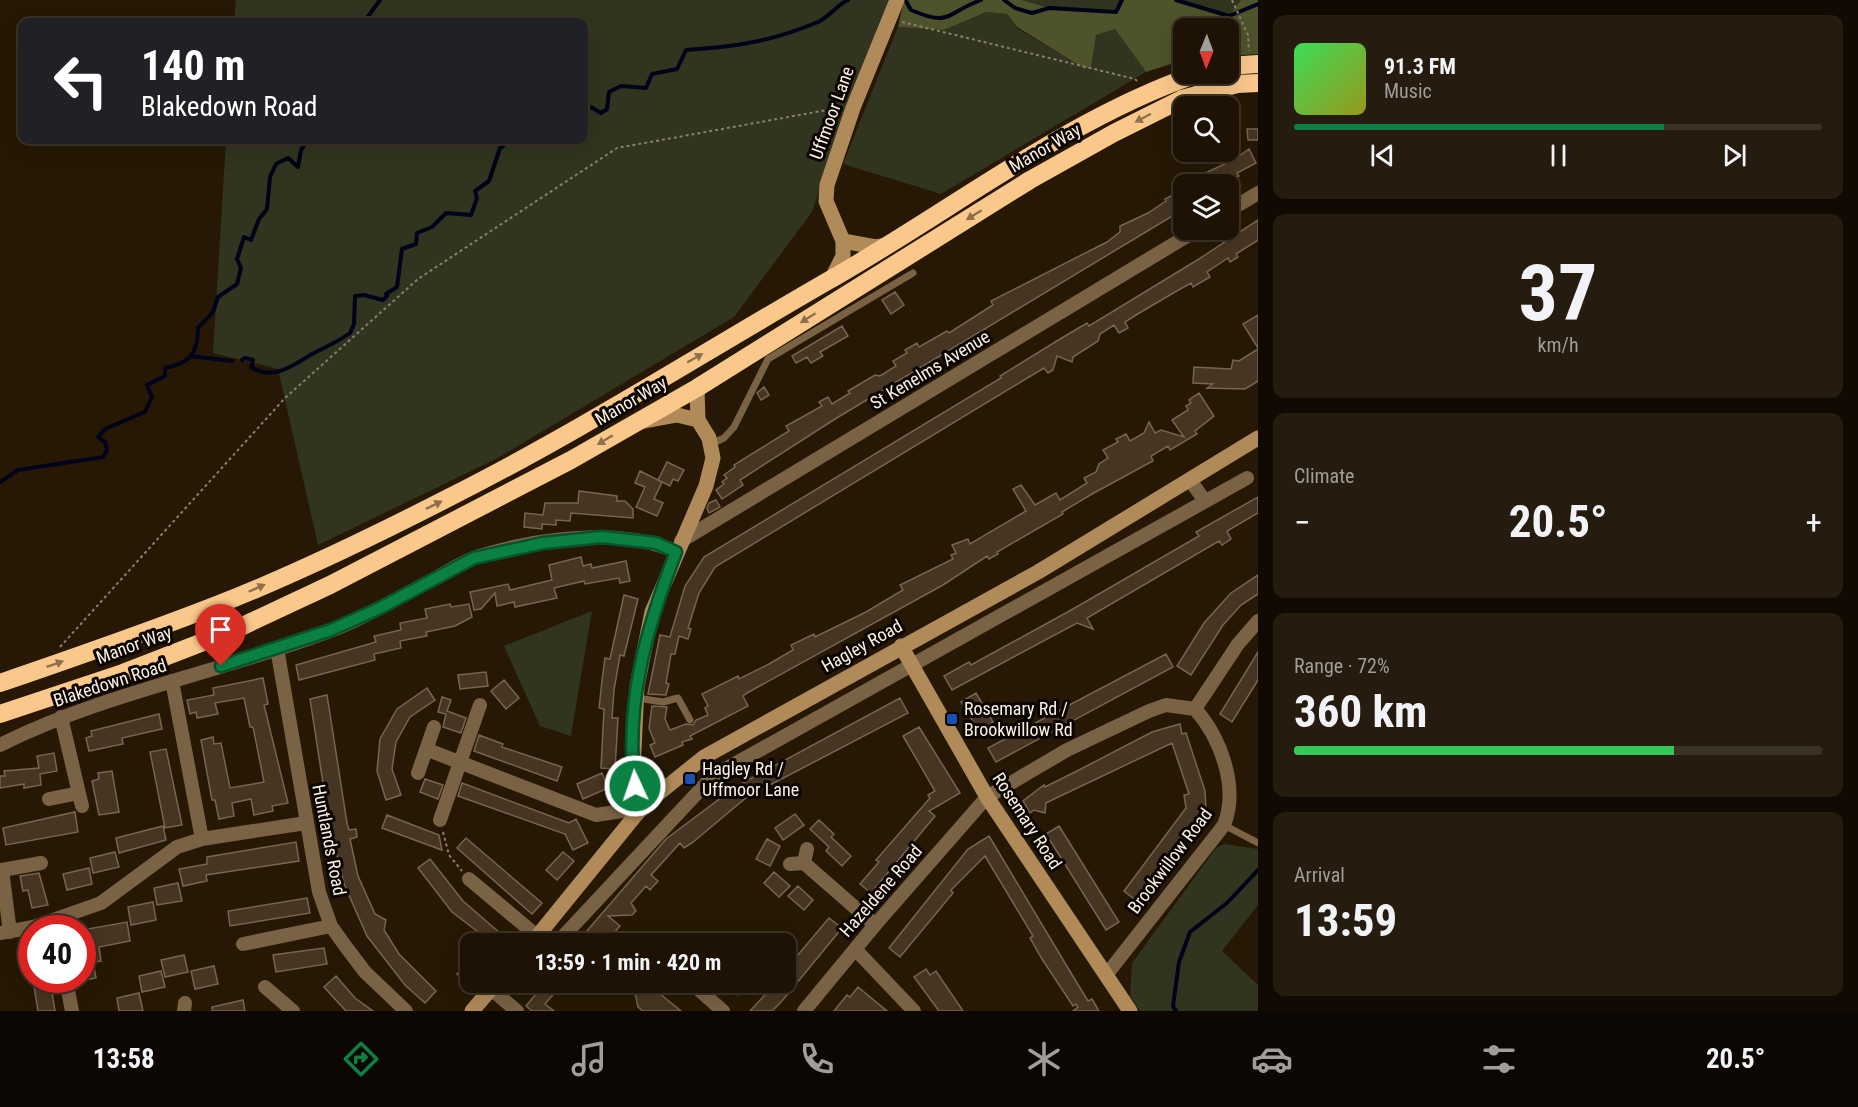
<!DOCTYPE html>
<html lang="en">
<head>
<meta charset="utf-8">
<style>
	body { margin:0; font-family:"Roboto Condensed",sans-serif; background:#251b0e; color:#f1f3f6; height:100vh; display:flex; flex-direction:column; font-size:22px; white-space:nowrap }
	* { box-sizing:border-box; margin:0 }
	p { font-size:20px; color:#a09e9a }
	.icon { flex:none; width:33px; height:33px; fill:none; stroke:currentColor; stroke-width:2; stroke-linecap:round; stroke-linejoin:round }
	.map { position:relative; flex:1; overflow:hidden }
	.panel { display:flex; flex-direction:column; gap:15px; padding:15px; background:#100a02; width:600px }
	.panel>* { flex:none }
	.banner { position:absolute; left:18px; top:18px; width:570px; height:126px; border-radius:12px; box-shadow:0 6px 24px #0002,0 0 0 2px #3b3226; background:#202124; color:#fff; overflow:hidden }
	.needle { width:39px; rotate:181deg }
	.buttons { position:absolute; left:1173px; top:18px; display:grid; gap:12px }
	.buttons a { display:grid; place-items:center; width:66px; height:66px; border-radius:12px; background:#1d1204; box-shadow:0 6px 24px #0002,0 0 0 2px #3b3226; font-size:30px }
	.speed { position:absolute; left:18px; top:915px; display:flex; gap:12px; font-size:30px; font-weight:700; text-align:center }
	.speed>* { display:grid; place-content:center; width:78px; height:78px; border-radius:50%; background:#1d1204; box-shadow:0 6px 24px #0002,0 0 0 2px #3b3226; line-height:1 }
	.speed .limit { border:9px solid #d22; background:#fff; color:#111 }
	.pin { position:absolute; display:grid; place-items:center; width:51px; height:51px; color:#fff; margin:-62px -26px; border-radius:50% 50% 50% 0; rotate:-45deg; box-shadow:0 0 6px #0007 }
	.pin .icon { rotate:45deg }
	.me { position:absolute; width:66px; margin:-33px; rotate:357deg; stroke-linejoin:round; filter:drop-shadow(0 0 4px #0008) }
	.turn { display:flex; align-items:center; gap:21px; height:126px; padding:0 24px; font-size:27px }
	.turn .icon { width:78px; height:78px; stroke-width:2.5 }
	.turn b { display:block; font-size:42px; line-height:51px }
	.big { font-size:45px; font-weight:700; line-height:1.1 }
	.panel .widget { flex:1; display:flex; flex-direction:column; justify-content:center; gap:9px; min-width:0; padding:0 21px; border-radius:12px; background:#251b0e }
	.panel .dial { align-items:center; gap:0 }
	.dial b { font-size:78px; line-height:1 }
	.song { display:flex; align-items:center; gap:18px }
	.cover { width:72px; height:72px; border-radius:9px; background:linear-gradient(135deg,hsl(130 70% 55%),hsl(60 70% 35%)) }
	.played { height:6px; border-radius:3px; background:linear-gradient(90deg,#0b8043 70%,#3b3226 70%) }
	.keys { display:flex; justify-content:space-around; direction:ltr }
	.heat { display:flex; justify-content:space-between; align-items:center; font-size:33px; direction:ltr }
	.charge { height:9px; border-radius:4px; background:linear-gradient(90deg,#34c759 72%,#3b3226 0) }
	.trip { position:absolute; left:460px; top:933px; width:336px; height:60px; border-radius:12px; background:#1d1204; box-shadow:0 6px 24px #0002,0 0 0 2px #3b3226; font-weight:700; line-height:60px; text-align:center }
	.dock { display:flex; height:96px; justify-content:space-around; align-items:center; background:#0c0702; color:#a09e9a }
	.dock .icon { width:42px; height:42px }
	.dock .on { color:#0b8043 }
	.dock b { font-size:27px; color:#f1f3f6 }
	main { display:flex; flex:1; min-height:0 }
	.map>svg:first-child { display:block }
</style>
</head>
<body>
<main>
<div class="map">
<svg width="1258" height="1011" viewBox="0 0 1258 1011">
	<rect width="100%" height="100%" fill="#271805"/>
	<path fill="#31341e" d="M236 0H892L849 102 812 212 734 317 498 458 318 545 278 369 213 353 226 140H584V22H234Z
		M1022 0H1121L1114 12 1049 8Z
		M1176 0H1258V4L1229 16Z
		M986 12 1007 14 1017 28 1085 69 1091 67 1095 35 1115 29 1146 72 941 194 843 164 898 27 944 30Z
		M592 611 571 736 540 726 504 646Z
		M1224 844 1258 849V905L1222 951 1258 985V1011H1140L1130 996 1132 963 1216 848Z"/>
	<path fill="#4f532b" d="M904 0H1022L1049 8 1114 12 1121 0H1175L1229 16 1241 0H1258V54L1229 56 1228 28H1184L1183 60 1146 72 1115 29 1096 35 1091 67 1085 69 1017 27 1007 14 986 12 944 30 898 27Z"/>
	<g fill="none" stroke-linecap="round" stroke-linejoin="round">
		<path stroke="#000319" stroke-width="4" d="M1004 0 1015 8 1032 13 1049 8 1116 12 1122 0
			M1176 0 1229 16 1258 4
			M906 1 911 10C951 27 944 14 981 0
			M364 22 380 0
			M584 113 591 107 601 113 607 109 609 92 621 86 646 88 652 74 677 69 686 50C735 47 773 41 818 22 829 17 837 5 848 0
			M515 140H516
			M190 356 232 361
			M242 360 245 358 253 360 251 367C273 381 292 366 312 354 325 347 338 342 350 333L354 324 355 296 364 295 383 300 387 296 386 294 397 287 402 249 416 244 417 233 432 227 446 213 471 215 477 198 475 191 489 181 500 148 507 143
			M0 482 18 470 103 457 107 450 105 442 98 437 105 429 145 412 152 397 147 385 165 376V368C190 363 198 354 198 328L213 312 218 297 237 284 241 268 237 259 244 237 251 240 259 219 267 209 270 177 276 164 288 158 298 167 301 150 308 140
			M1176 1011 1173 1006 1179 962 1190 932 1227 903 1258 870"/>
	</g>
	<path fill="#463522" stroke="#776550" stroke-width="1.5" d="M1247 129H1258V140H1248Z
		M1249 149 1256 163 1237 173 1239 176 1222 184H1182L1233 160Z
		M1184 189V209L835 419 740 480 743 485 722 499 716 490 724 484 722 482 727 478 724 475 735 467 734 465 789 431 786 426 822 406 819 402 828 397 832 404 850 393 848 391 875 375 880 376 896 366 893 361 907 353 905 350 917 343 919 347 947 331 949 333 993 305 991 301 1107 242 1120 232V226L1148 213 1166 201 1165 199Z
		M1258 220V240L1236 254 1238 257 1230 262 1228 258 1207 272 1210 277 1193 287 1191 283 1175 292 1136 315 1125 322 1128 328 1119 333 1114 325 1100 334 1098 341 1073 357 1072 362 1057 356 1053 370 1048 373 1044 368 715 567 699 593 688 628 691 629 688 639 679 636 675 654H671L666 683 669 684 666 695 648 694 660 635 670 637 685 586 704 557 1001 378 1000 376 1060 339 1087 323 1089 326 1199 259Z
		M895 292 904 305 891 314 882 300Z
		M1258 315V348L1243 324Z
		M842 326 848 336 820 352 823 356 811 363 807 357 796 363 792 356Z
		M1258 349V381L1245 389 1207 388 1213 384 1193 383 1194 367 1231 369 1233 360 1239 361Z
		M764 387 769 395 761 400 757 393Z
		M1199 393 1214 416 1195 431 1197 434 1170 450 1168 446 1151 456 1153 461 1092 494 1062 512 1063 514 997 552 998 554 989 559 987 556 943 585 747 693 743 696 748 706 690 736 692 739 682 742 683 745 655 757 650 745 655 743 649 728 652 706 667 707 665 719 670 730 686 724 693 725 696 720 708 715 705 708 708 706 702 694 738 676 739 679 769 664 793 650 791 645 814 634 815 637 866 612 903 590 900 585 953 559 951 555 956 553 952 545 968 539 970 544 1026 511 1013 489 1021 485 1035 505 1056 493 1060 500 1087 483 1084 478 1096 472 1099 464 1108 458 1103 450 1118 442 1116 439 1126 434 1130 441 1144 433 1149 422 1155 433 1161 430 1184 437 1172 420 1188 410 1186 406 1191 403 1189 400Z
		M667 462 684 470 678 481 673 479 670 486 658 480Z
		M640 471 662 482 654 499 663 503 657 516 636 507 645 487 635 483Z
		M579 491 617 496V501H625L633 509V518L571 513 570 521 556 520V525L542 524V529L524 527 525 513 543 515 545 503H578Z
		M1258 497V513L1227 531 1231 539 1222 545 1219 541 1087 618 1093 629 1077 623 952 690 944 676 969 662 971 665 1073 609 1199 536 1196 532Z
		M716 500 720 507 709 513 707 508 709 503Z
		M581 557 583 566 591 564 592 568 626 561 630 581 620 583 619 578 585 584 584 581 554 588 557 598 515 607 514 602 497 606 495 593 481 609 474 610 470 592 508 584 510 590 552 580 549 565Z
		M1258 575V594L1241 605 1223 625 1191 675 1177 666 1204 623 1231 593Z
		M624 595 638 599 624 656 620 655 614 690 612 718H618L615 769 601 768 604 709 599 708 602 681 605 658 610 659Z
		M450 604 451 607 469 604 472 617 455 626 426 632 427 636 400 641 401 648 374 654 375 660 299 680 296 665 376 642 374 636 401 630 400 623 427 618 425 609Z
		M1258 652V680L1232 722 1220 714Z
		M1166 654 1173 667 996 762 988 748Z
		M486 672 488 686 460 689 458 675Z
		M263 678 268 704 264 705 288 803 272 806 273 811 254 815 251 799 232 803 234 816 219 819 215 800H212L201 740 213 737 214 744 221 743 230 788 264 782 253 727H250L244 698 215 703 218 714 197 718 196 712 190 714 187 700 214 695 213 688Z
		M504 680 519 698 506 709 491 691Z
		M427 688 435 700 410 717 396 742 392 769 401 795 386 800 377 771 380 739 397 709Z
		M976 693 993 722 979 731 961 702Z
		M327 695 347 823 349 830 356 829 357 837 350 839 358 876 375 914 386 920 384 930 399 954 436 991 425 1003 405 985 367 936 344 884 329 822 310 699Z
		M442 697 451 700 447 711 466 718 461 733 443 727 446 714 438 712Z
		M900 698 908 713 747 797 692 843 684 848 680 843 651 875 658 881 650 890 646 886 631 903 636 911 632 915 608 916 620 926 604 944H585L580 939 666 839 737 786Z
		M159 714 162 729 122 738 123 744 89 751 86 738 92 736 91 731Z
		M1180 724 1182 734 1186 733 1205 791 1206 810 1166 860 1137 901 1124 891 1186 808 1184 795 1189 794 1172 743 1052 800 1046 803 1045 813 1034 810 1030 813 1023 801 1044 785 1045 787 1077 771 1152 732Z
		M919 727 960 793 929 811 935 816 871 893 860 884 879 862 876 860 930 798 928 795 935 791 903 736Z
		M479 735 503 744 502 747 562 767 557 781 474 751Z
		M166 749 182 825 165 828 150 752Z
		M54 753 57 771 40 774 41 785 24 788V784L0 788V776H5L4 771 39 768 37 756Z
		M112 771 119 812 99 815 92 781 99 779 98 773Z
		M602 773 608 788 583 799 577 784Z
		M425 779 443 785 438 799 420 792Z
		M462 783 569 823 576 819 588 843 573 850 565 834 458 796Z
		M75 812 78 832 6 845 3 828Z
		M795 814 804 825 783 840 775 828Z
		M387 815 439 835 442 850 382 828Z
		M819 820 834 834 831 837 851 856 842 866 826 851 829 847 810 829Z
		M163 826 166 840 119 853 116 838Z
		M1059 826 1119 922 1106 930 1046 834Z
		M989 836 1074 978 1088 1001 1092 999 1099 1011H1073L1078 1007 1076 1004 1073 1006 1042 959 1030 938 1033 936 985 856 951 890 953 893 900 957 889 948 968 849Z
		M466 838 542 903 532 914 457 848Z
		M767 839 780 846 770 866 756 859Z
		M296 842 299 861 206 875 207 881 183 886 179 869 207 864V857Z
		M115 852 119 867 93 873 90 858Z
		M563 852 574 861 557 880 546 870Z
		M430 859 463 901 507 939 503 944H494L452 912 418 868Z
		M89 868 92 884 67 890 63 874Z
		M774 872 790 886 779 897 764 883Z
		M39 873 48 905 32 908 28 890 23 891 20 876Z
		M178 883 182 901 157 905 154 888Z
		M798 886 813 900 804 910 788 896Z
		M307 898 310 913 230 926 228 911Z
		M153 902 156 920 131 925 128 907Z
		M829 918 842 928 782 1001 772 1011H750L777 982H786V969Z
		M127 922 130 941 99 947 101 961 93 962 96 978 85 980 82 930Z
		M324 948 327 964 276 972 273 955Z
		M184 955 188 972 165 977 161 960Z
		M471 958V987L457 974Z
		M214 966 218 984 195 989 191 971Z
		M926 969 930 975 936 971 963 1011H939L914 977Z
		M161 971 165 987 142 992 139 976Z
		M336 976 355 998 373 1011H346L324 987Z
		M33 980H50L55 1011H38Z
		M539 982H564L545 1004 554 1011H532L526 1006 536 994 532 990Z
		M648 982H669L659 993 681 1011H643L638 1007 635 993Z
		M724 982H750L738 995Z
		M858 987 887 1011H834L847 995 850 997Z
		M139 993 143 1011H119L117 998Z
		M243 1000 245 1011H212V1007Z"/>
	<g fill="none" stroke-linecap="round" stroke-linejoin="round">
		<path stroke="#8b7e6f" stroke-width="2" stroke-dasharray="3 3" stroke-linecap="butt" d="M1232 0 1248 35 1249 51
			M902 22 1135 79 1137 81
			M60 647 285 398 418 279 617 148 838 108
			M443 832 449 855 462 871"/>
		<path stroke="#7a6244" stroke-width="7" d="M711 444 724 438 734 427 768 359 913 273
			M637 698 663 702 678 698 690 720
			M1224 825 1258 843"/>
		<path stroke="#7a6244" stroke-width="14" d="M1228 211 1258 193
			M1190 480 1205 501
			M681 541 1197 230
			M277 648 319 892 331 926 346 947 365 972 406 1011
			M172 681 202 839
			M1195 709 1238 644 1258 621
			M61 717 82 806
			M0 745C104 693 221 672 330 631 367 617 401 596 436 578 448 571 462 562 476 557 534 539 620 526 676 552
			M428 750 596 815 628 810 635 816
			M418 773 434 727
			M49 799 79 793
			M440 820 480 705
			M804 863 875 925
			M790 864 804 863 807 849
			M469 879 537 936
			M10 932 2 870 41 863
			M0 933 33 927 101 903 177 847 202 839 306 823
			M243 944 331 926
			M556 944 713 776 1247 478
			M855 949 914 1011
			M66 980 72 1011
			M265 987 293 1011
			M697 988 723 1011
			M491 989 517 1011
			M184 1011 185 1003
			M804 1011 875 925 987 797 1067 750 1149 711 1166 705 1195 709C1221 738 1239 788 1224 825L1107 974"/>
		<path stroke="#b18a59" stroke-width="15" d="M843 241 876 247 887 245
			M831 280 843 256V241L826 201 827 185 853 108 897 0
			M645 421 677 415 698 420
			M901 646 987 797 1130 1011
			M648 802 635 786 633 772 637 686 652 612 706 486 713 458 709 438 698 420 697 388
			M531 944 635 816 648 802 704 757 1038 572 1258 438
			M472 1011 497 982"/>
		<path stroke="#fac88b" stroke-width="18" d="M1228 66 1258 64
			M0 683C73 658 145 633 217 605 296 574 374 536 450 497 579 432 701 354 826 282 947 214 1066 119 1197 74
			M0 714 123 673 234 630 330 585 571 460 697 388 1030 180 1114 133 1182 99 1237 84 1258 83"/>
	</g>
	<defs><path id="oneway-solid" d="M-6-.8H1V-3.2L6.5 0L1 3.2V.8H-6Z" transform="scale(1.5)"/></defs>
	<g fill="#8e704d">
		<use href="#oneway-solid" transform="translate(1143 118) rotate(152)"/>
		<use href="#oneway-solid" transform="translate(974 215) rotate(148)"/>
		<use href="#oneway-solid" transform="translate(808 318) rotate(148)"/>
		<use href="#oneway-solid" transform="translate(695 358) rotate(-30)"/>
		<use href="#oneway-solid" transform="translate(605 440) rotate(149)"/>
		<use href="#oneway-solid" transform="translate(434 505) rotate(-26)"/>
		<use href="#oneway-solid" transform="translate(257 588) rotate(-24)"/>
		<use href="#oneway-solid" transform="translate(55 664) rotate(-19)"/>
	</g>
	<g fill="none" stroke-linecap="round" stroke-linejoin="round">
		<defs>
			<path id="route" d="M221 666 331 630 380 608 474 558 543 543 602 537 656 543 676 552C647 626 624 705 635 786"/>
		</defs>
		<use href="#route" stroke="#07532c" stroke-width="15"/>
		<use href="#route" stroke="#0b8043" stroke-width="10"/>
	</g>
	<g fill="#1a4fb4" stroke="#0b0501" stroke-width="2">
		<rect x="946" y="713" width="12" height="12" rx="3"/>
		<rect x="684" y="773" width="12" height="12" rx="3"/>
	</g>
	<g text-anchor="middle" stroke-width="6" stroke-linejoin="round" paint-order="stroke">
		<g font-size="18" fill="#fbf0e4" stroke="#0b0501">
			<text transform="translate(832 113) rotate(-70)" y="6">Uffmoor Lane</text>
			<text transform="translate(1045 148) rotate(-30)" y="6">Manor Way</text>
			<text transform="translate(930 370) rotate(-31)" y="6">St Kenelms Avenue</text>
			<text transform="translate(631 401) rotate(-30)" y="6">Manor Way</text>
			<text transform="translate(134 645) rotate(-20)" y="6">Manor Way</text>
			<text transform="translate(862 646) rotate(-29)" y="6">Hagley Road</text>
			<text transform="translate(110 683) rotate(-18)" y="6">Blakedown Road</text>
			<text transform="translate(1027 821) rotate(57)" y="6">Rosemary Road</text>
			<text transform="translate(329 840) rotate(79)" y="6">Huntlands Road</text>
			<text transform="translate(1170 861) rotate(-53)" y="6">Brookwillow Road</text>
			<text transform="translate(881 891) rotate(-49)" y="6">Hazeldene Road</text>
		</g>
		<g font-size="18" fill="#fbf0e4" stroke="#0b0501" text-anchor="start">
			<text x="964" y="715">Rosemary Rd /<tspan x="964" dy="21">Brookwillow Rd</tspan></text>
			<text x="702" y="775">Hagley Rd /<tspan x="702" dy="21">Uffmoor Lane</tspan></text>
		</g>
	</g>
</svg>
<div class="buttons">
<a><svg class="needle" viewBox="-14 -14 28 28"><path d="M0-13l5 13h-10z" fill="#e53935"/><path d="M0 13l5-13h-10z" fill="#a09e9a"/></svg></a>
<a><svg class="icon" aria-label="search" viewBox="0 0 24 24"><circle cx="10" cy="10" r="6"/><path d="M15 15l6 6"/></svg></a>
<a><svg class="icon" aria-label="layers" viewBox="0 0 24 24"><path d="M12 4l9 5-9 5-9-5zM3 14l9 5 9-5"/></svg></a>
</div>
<div class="speed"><div class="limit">40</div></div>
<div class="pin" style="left:221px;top:666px;background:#d93025"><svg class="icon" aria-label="arrive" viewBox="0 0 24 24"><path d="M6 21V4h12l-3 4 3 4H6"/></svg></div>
<svg class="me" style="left:635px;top:786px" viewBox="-20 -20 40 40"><circle r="17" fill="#0b8043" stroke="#fff" stroke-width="3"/><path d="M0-11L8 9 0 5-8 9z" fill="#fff"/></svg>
<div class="trip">13:59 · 1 min · 420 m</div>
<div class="banner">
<div class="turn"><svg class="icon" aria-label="left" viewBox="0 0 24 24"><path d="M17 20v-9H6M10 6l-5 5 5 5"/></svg><div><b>140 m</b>Blakedown Road</div></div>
</div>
</div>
<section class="panel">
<div class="widget">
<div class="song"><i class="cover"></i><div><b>91.3 FM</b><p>Music</p></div></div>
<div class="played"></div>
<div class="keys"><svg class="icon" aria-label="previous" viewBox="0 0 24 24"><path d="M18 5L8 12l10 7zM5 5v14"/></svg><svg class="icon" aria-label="pause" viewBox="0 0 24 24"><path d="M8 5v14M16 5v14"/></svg><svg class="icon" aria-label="next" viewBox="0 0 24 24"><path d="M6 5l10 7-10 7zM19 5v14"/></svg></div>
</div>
<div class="widget dial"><b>37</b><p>km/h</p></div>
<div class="widget"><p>Climate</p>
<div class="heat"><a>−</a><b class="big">20.5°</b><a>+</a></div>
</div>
<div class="widget"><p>Range · 72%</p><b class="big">360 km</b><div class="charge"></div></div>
<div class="widget"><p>Arrival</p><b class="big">13:59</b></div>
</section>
</main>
<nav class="dock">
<b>13:58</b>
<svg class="icon on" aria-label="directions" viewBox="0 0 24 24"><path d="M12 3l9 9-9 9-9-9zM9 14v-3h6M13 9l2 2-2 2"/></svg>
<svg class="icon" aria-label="music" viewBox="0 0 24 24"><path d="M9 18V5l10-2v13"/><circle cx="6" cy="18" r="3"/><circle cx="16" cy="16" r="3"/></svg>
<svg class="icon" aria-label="phone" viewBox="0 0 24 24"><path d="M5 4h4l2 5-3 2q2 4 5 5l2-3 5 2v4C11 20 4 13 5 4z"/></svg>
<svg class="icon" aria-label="climate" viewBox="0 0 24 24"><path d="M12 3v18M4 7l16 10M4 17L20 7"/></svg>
<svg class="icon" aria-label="car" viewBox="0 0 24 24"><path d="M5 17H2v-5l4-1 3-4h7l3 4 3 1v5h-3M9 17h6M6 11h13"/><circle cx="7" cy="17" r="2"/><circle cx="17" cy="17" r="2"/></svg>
<svg class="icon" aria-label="filters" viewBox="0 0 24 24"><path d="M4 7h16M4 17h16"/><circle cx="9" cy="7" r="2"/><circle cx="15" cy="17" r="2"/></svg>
<b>20.5°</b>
</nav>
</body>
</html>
